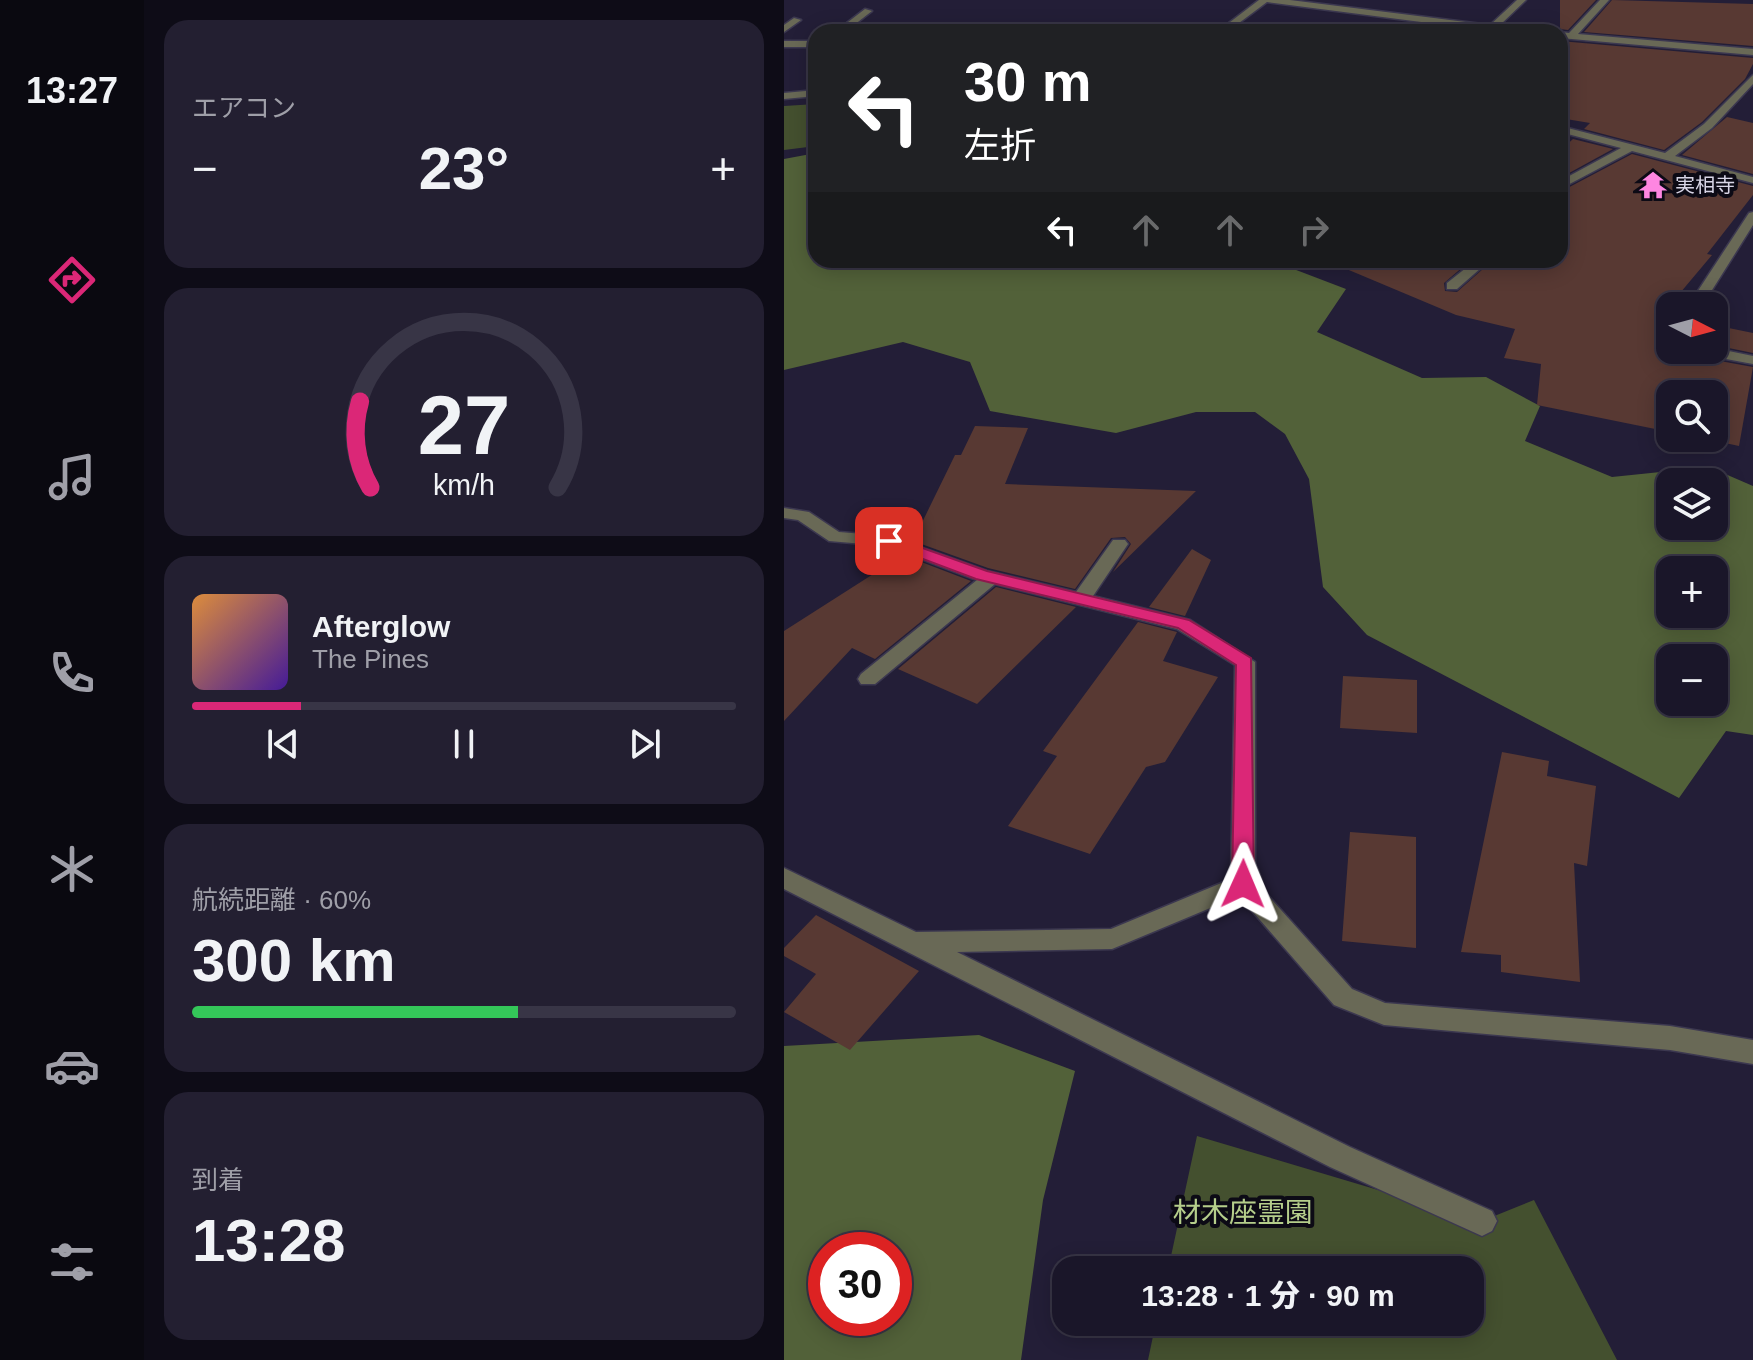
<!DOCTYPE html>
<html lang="ja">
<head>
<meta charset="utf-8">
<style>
	body { margin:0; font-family:Helvetica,"Noto Sans JP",sans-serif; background:#231f31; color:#f1f3f6; height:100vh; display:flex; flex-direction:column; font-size:30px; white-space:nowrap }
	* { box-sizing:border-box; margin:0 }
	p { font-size:26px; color:#9f9fa8 }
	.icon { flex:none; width:44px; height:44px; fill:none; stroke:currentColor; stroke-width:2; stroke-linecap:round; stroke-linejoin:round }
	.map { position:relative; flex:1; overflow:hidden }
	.side { display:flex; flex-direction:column; gap:20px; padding:20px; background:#0e0c17; width:640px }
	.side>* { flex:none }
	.hud { position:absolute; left:24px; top:24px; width:760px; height:244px; border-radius:24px; box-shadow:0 4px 20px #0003,0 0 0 2px #383546; background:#202124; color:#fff; overflow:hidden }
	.needle { width:52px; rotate:96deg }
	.buttons { position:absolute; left:872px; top:292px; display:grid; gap:16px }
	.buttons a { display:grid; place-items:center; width:72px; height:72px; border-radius:16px; background:#1a1629; box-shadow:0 4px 20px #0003,0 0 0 2px #383546; font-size:40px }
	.speed { position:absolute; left:24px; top:1232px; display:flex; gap:16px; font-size:40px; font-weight:700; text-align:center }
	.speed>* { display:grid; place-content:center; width:104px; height:104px; border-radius:50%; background:#1a1629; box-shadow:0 4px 20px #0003,0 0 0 2px #383546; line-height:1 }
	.speed .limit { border:12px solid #d22; background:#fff; color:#111 }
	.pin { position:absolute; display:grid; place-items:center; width:68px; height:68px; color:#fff; margin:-34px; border-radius:16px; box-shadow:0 4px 12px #0006 }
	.me { position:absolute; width:88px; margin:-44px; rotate:1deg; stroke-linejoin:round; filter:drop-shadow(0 0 6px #0008) }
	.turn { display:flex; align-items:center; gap:28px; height:168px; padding:0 24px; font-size:36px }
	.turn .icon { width:104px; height:104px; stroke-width:2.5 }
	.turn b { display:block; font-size:56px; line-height:68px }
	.lanes { display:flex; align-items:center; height:76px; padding:0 24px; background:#0003; justify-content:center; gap:40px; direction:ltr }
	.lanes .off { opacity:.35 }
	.big { font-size:60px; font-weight:800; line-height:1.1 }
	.side .tile { flex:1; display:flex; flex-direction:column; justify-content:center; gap:12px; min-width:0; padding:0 28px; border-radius:24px; background:#231f31 }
	.side .dial { align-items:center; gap:0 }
	.dial svg { height:208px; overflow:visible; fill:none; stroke:#383546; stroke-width:7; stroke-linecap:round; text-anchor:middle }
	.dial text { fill:#f1f3f6; stroke:none }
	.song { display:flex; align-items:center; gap:24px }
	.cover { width:96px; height:96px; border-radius:12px; background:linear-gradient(135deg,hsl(30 70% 55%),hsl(260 70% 35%)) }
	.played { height:8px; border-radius:4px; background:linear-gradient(90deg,#db2777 20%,#383546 20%) }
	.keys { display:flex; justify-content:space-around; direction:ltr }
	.heat { display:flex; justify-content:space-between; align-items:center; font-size:44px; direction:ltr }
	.charge { height:12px; border-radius:6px; background:linear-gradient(90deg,#34c759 60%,#383546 0) }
	.trip { position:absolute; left:268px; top:1256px; width:432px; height:80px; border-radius:24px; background:#1a1629; box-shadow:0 4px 20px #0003,0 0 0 2px #383546; font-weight:800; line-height:80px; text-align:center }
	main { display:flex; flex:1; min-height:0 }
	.menu { display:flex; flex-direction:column; width:144px; justify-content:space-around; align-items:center; background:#0a0910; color:#9f9fa8 }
	.menu .icon { width:56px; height:56px }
	.menu .active { color:#db2777 }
	.menu b { font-size:36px; color:#f1f3f6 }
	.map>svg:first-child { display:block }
</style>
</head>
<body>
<main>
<nav class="menu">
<b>13:27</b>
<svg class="icon active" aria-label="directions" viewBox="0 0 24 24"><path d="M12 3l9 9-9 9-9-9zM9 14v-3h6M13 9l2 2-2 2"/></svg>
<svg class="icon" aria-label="music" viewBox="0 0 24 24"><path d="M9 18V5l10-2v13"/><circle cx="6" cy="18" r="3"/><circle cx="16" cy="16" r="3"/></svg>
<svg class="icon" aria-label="phone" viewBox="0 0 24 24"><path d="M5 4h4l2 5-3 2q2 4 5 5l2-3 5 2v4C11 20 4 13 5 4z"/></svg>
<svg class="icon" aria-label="climate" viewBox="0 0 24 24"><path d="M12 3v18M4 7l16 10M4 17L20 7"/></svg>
<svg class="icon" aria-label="car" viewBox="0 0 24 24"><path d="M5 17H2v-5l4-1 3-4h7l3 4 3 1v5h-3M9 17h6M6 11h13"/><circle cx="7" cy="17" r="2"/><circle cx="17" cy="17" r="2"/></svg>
<svg class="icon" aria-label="filters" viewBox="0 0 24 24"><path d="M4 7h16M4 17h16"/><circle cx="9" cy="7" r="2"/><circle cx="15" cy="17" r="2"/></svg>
</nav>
<section class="side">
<div class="tile"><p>エアコン</p>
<div class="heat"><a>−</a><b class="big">23°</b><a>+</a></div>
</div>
<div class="tile dial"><svg viewBox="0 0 100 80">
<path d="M14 69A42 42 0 1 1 86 69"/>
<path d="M14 69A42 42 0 0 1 10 36" stroke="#db2777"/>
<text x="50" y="56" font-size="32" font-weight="700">27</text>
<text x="50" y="72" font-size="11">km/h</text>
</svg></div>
<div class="tile">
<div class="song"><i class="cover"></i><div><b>Afterglow</b><p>The Pines</p></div></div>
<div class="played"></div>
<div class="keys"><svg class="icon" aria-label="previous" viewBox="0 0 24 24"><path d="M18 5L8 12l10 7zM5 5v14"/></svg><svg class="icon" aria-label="pause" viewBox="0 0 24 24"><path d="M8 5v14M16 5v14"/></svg><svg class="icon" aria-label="next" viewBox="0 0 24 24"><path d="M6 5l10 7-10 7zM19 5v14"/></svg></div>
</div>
<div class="tile"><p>航続距離 · 60%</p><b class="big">300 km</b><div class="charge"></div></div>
<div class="tile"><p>到着</p><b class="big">13:28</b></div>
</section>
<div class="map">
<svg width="969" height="1360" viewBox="0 0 969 1360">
	<rect width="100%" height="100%" fill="#231e37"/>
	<path fill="#44502f" d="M32 104V146L0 150V106Z
		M413 1136 698 1221 750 1200 833 1360H364L372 1322H686V1270H384Z"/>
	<path fill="#526139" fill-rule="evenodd" d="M32 153V260H486L562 289 533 332 638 378 702 377 756 406 741 441 828 477 925 467 969 486V735L942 731 895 798 583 635 539 587 525 479 501 434 471 412H412L332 433 206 411 186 362 119 342 0 370V159ZM886 482H930V526H886ZM886 570H930V614H886ZM886 658H930V702H886Z
		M195 1035 291 1071 259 1200 237 1360H0V1046ZM42 1250H110V1318H42Z"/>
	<path fill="#583933" d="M776 0H812L784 30 776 29Z
		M828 0 969 4V46L800 32Z
		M776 41 969 58V64L961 79 918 122 880 150 800 129 806 123 776 118Z
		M943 117 969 123V174L898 155Z
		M789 139 829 149 776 178V151Z
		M848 154 969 186V195L923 254 928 255 891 299 898 301 894 306H886V350H905L914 357 969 367 955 446 918 438H930V394H886V432L753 405 757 364 720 358 731 329 672 315 541 260H687L660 283 661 291 673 292 709 260H776V192Z
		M930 325 969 333V353L930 345Z
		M191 426 244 428 221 484 412 491 329 572 347 544 341 537 327 538 291 589 204 568 129 541 171 455H177Z
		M408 549 427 560 401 616 365 607Z
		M119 555 187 581 91 659 68 648 0 721V631Z
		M212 587 292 607 193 704 114 669Z
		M354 622 393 632 379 661 434 677 381 762 362 767 306 854 224 826 273 756 259 751Z
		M559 676 633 680V733L556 728Z
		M718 752 765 761 763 776 812 786 803 866 790 863 796 982 717 972V955L677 952Z
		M566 832 632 837V948L558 941Z
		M32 915 135 971 66 1050 0 1012 32 974 0 956V948Z"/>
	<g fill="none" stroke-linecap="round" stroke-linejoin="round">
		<defs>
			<path id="minor" d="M475 0H506L706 25 733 0H742L715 26 749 32 707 31 483 2 443 32H433Z
				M816 0H825L794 34 969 49V55L776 38V32L785 33Z
				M81 9 88 11 61 32H51Z
				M10 18 17 20 0 32V25Z
				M0 41H32V47H0Z
				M969 75V84L928 128 891 156 969 177V183L848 151 776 189V181L837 148 776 132V126L881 153 920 124Z
				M32 90V96L0 99V93Z
				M969 212V225L918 306H904L965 213Z
				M692 260H706L673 289H663V283Z
				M930 348 969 356V364L915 354 908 350Z
				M0 508 25 512 55 532 105 536 203 571 292 592 329 540H341L344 544 309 596 406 620 471 662V881L568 989 601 1003 886 1026 969 1040V1064L886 1050 600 1025 550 1005 455 896 328 949 173 952 566 1147 708 1211 713 1221 708 1231 698 1236 546 1167 0 889V868L132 932 327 929 447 879 451 665 393 629 211 584 91 684H77L74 679 77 674 193 580 103 546 45 541 14 520 0 518Z"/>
		</defs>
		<use href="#minor" stroke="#3c3850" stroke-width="3"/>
		<use href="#minor" fill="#696956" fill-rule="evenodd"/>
	</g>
	<path fill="#db2777" stroke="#8e194d" stroke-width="2" d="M105 536 203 571 405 620 467 658 470 884 467 890 459 892 448 884 452 665 394 628 192 579 99 544 97 541Z"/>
	<defs>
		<symbol id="temple-bare" viewBox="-9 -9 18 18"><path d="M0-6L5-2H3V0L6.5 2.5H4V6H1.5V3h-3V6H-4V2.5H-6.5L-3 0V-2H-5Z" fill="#fe86e1" stroke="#0c0a15" stroke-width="2.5" paint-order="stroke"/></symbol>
	</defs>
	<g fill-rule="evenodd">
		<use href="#temple-bare" x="849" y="165" width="40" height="40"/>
	</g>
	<g text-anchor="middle" stroke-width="8" stroke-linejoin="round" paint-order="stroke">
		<g font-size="20" fill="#d8d5e6" stroke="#0c0a15" text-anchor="start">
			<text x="891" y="192">実相寺</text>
		</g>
		<g font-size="28" fill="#b5ce8b" stroke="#0c0a15">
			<text x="459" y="1222">材木座霊園</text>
		</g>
	</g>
</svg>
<div class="buttons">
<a><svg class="needle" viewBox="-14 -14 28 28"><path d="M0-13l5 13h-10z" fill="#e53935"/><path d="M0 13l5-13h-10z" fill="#9f9fa8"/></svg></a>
<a><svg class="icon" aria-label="search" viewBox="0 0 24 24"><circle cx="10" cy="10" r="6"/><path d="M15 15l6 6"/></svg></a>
<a><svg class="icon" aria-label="layers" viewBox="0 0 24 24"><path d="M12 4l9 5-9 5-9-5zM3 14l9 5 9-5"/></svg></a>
<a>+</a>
<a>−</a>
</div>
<div class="speed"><div class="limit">30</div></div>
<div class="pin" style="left:105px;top:541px;background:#d93025"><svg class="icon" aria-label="arrive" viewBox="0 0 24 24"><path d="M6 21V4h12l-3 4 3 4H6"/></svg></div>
<svg class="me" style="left:459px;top:884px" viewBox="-20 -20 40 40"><path d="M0-17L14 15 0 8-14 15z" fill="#db2777" stroke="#fff" stroke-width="4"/></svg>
<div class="trip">13:28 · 1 分 · 90 m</div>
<div class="hud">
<div class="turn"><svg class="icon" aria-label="left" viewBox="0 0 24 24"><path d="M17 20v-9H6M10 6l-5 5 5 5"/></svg><div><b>30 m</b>左折</div></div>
<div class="lanes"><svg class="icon" aria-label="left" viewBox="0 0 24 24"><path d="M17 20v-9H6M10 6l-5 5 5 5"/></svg><svg class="icon off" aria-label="ahead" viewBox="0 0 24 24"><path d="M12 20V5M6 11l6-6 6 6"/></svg><svg class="icon off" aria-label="ahead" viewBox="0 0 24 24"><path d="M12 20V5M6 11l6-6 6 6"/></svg><svg class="icon off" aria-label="right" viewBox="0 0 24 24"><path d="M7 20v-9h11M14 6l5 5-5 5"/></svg></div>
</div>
</div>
</main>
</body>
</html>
